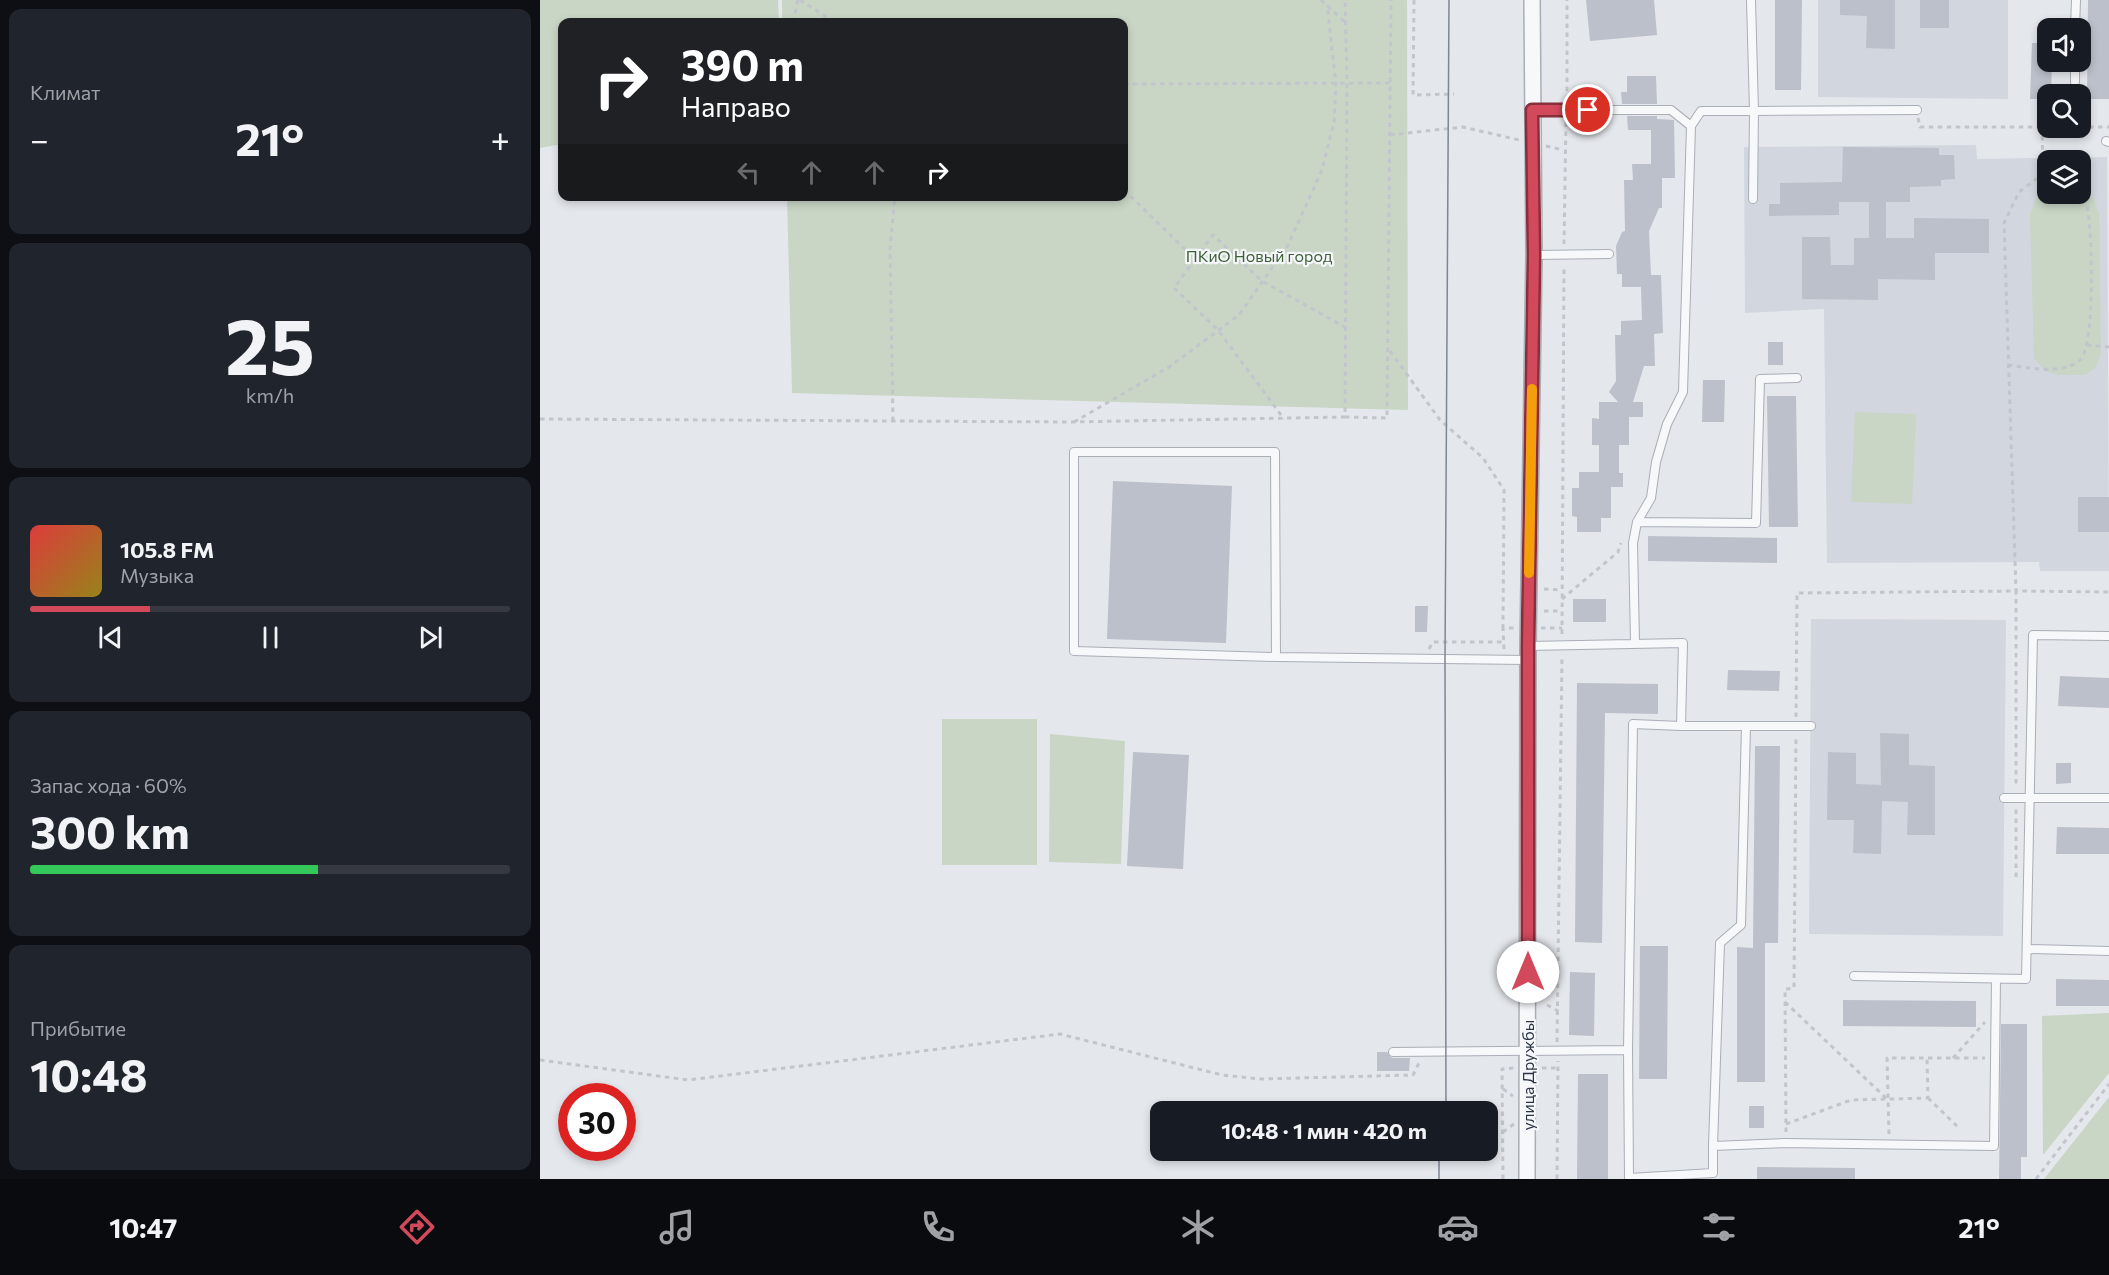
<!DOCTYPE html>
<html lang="ru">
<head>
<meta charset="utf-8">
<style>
	body { margin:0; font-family:Commissioner,sans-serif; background:#20242c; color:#f1f3f6; height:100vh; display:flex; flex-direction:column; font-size:22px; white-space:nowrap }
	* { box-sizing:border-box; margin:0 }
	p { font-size:20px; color:#9ea1a6 }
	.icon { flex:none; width:33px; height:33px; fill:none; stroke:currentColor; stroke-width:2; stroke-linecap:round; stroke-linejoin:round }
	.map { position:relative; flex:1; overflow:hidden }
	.side { display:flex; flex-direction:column; gap:9px; padding:9px; background:#0d0f14; width:540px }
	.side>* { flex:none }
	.top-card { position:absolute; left:18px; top:18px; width:570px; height:183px; border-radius:12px; box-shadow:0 3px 9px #0003; background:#202124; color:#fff; overflow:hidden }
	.tools { position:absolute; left:1497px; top:18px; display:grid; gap:12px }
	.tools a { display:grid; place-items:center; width:54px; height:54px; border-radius:12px; background:#171b24; box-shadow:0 3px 9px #0003; font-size:30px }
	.speed { position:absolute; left:18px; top:1083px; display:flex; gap:12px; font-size:30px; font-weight:700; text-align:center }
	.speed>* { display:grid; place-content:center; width:78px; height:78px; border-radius:50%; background:#171b24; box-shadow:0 3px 9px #0003; line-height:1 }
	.speed .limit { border:9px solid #d22; background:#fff; color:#111 }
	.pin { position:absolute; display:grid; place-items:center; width:51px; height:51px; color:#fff; margin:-26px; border:3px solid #fff; border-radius:50%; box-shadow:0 2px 6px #0007 }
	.me { position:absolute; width:66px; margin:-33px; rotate:0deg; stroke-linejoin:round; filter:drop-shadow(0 0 4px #0008) }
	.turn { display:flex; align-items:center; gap:21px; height:126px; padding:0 24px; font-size:27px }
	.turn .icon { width:78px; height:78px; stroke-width:2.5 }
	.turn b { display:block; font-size:42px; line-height:51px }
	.lanes { display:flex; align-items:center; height:57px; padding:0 24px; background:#0003; justify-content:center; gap:30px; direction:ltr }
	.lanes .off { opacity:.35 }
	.big { font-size:45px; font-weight:700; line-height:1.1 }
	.side .tile { flex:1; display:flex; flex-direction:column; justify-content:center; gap:9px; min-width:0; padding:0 21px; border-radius:12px; background:#20242c }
	.side .dial { align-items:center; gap:0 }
	.dial b { font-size:78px; line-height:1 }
	.song { display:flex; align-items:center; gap:18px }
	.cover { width:72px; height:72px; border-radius:9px; background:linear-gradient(135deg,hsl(0 70% 55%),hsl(50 70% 35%)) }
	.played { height:6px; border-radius:3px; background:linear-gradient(90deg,#d1495b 25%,#363941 25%) }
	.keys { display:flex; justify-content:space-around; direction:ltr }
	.heat { display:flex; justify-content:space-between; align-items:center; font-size:33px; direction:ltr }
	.charge { height:9px; border-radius:4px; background:linear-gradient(90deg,#34c759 60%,#363941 0) }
	.trip { position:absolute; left:610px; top:1101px; width:348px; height:60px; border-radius:12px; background:#171b24; box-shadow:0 3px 9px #0003; font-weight:700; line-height:60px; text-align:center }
	.menu { display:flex; height:96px; justify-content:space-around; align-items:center; background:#090b0e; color:#9ea1a6 }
	.menu .icon { width:42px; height:42px }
	.menu .active { color:#d1495b }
	.menu b { font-size:27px; color:#f1f3f6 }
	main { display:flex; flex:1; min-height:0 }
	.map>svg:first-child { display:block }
</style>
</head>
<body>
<main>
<section class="side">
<div class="tile"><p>Климат</p>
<div class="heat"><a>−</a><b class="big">21°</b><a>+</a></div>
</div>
<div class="tile dial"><b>25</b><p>km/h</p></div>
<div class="tile">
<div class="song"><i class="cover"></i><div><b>105.8 FM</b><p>Музыка</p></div></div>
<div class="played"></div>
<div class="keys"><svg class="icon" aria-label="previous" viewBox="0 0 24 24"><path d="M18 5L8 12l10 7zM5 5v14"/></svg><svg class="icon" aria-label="pause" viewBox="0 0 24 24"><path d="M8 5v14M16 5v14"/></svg><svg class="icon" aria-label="next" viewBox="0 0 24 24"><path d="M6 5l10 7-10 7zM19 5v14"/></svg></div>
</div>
<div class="tile"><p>Запас хода · 60%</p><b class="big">300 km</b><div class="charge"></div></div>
<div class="tile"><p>Прибытие</p><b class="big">10:48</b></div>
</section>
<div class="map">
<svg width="1569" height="1179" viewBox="0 0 1569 1179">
	<rect width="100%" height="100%" fill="#e4e7ec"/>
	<path fill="#d2d6de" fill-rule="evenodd" d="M1278 0H1468V99L1278 97Z
		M1436 145 1437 159 1567 157 1569 571H1500L1499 562 1287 563 1284 309 1205 313 1204 147ZM1508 160H1540V194H1508Z
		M1271 619 1466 620 1463 936 1269 934Z"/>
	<path fill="#c9d6c5" d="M0 0H238L239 22H22V144L0 148Z
		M242 0H867L868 410 252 393 247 197 584 196V22H242Z
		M1507 191 1508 194 1541 193 1553 198 1559 213 1561 354 1555 368 1545 375H1519L1505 371 1494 358 1490 214 1497 197Z
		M1315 412 1376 414 1372 504 1311 502Z
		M402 719H497V865H402Z
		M510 734 585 741 581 864 509 862Z
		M1569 1013V1073L1503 1155 1502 1016Z
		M1569 1097V1179H1504Z"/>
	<path fill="#bbc0ca" d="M1046 0H1114L1117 35 1050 41Z
		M1235 0H1262L1261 90H1235Z
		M1300 0H1355V49L1326 48 1327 16 1300 15Z
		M1380 0H1409V28H1380Z
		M1548 0H1569V99H1547Z
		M1492 43H1508V62H1512L1511 94H1508V99H1490Z
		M1087 76H1116L1117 104H1082L1081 92H1087Z
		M1087 116H1117V119L1134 120 1135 178H1122V208H1119L1109 231 1111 275H1121L1123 333 1114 334 1115 366H1104L1093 402H1103V417H1089V445H1079V473H1083V487H1071V518H1061V532H1037V517L1032 516V488H1039V472H1059V445H1052V418L1059 419V402H1078L1069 392 1076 381 1075 335H1081V321L1102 320 1101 287H1082V274H1077L1076 246 1082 232 1085 231 1084 180H1093L1092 164H1111V130H1088Z
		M1303 147 1399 148V155H1414L1415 179 1401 180V186L1370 187V202H1346V238H1374V218L1449 219V253H1395V280L1338 279V300L1262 299V237H1290L1291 265H1314V238H1329V202H1299V215L1229 216V204H1240V183L1302 182Z
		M1228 342H1243V365H1228Z
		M1163 380H1185L1184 422H1162Z
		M1227 396H1256L1258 527H1229Z
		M573 481 692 486 686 643 567 639Z
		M1538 497H1569V532H1538Z
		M1108 536 1237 538V563L1108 561Z
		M1033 599H1066V622H1033Z
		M875 606H888L887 632H875Z
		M1188 670 1240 671 1239 691 1187 690Z
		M1520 676 1569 678V708L1518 706Z
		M1037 683 1118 684V714L1065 713 1062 943 1035 942Z
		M1340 733 1369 734V765L1395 766V835H1367L1368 802 1342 801 1341 854 1313 853 1314 820H1287L1288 752 1316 753V784L1341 785Z
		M1215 746H1240L1238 943H1225V1082H1197V947L1213 948Z
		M593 752 649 755 643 869 587 866Z
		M1516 763H1531V783L1516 784Z
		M1517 827 1569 828V854H1516Z
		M1100 946H1128L1127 1079H1099Z
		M1030 972 1055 973 1054 1036 1029 1035Z
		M1516 979 1569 980V1006H1516Z
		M1303 1000 1436 1001V1027L1303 1026Z
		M1461 1024H1487V1157H1481V1179H1459Z
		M837 1052H847L852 1058H870L869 1071H837Z
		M1038 1074H1068V1179H1037Z
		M1209 1106H1224V1128H1209Z
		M1217 1167 1315 1168V1179H1217Z"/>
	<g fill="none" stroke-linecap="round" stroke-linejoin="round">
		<defs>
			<path id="lane" d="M1535 28 1536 0
				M1535 82V62
				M992 110H1131L1151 126
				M1566 141 1569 142
				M1213 199 1214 111 1377 110
				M994 255 1069 254
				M1097 522 1216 523 1220 379 1257 378
				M1095 642 1093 543 1097 522 1111 498 1116 462 1127 424 1143 392 1151 126 1161 111H1214L1211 0
				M736 657 534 651V452H735L736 657 988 660
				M1141 726H1271
				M1464 798H1569
				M1488 949 1569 951
				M1314 976 1486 979 1493 635 1569 636
				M1088 1050 1089 1178 1173 1173V1146L1245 1143 1454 1146 1456 979
				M853 1052 1088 1050 1093 724 1141 726 1143 643 988 646
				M1173 1146 1180 943 1201 925 1206 726"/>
			<path id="street" d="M987 1179 988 646 994 255 992 0"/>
		</defs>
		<use href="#lane" stroke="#a9aeb7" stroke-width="10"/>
		<use href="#street" stroke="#a9aeb7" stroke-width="18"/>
		<path stroke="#c2c5cb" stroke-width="3" stroke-dasharray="4.5 4.5" stroke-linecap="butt" d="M260 0 294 22
			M781 0 806 23
			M874 0 873 95 914 94
			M253 22 258 0
			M584 84 851 83
			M1027 100V0
			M1378 118 1380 127H1508
			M1502 127 1503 174 1479 192 1464 223 1476 591 1569 592
			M1540 127H1569
			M850 135 923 127 979 140
			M1006 146 1023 150
			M584 190 655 259 634 288 678 330 744 419
			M1024 244 1026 119
			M655 259 673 235 722 281 805 327
			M1547 345 1569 347
			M850 351 900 420 943 458 964 490 963 628
			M1468 365C1490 368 1523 375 1540 360 1556 345 1552 228 1547 205 1546 200 1543 197 1540 194
			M805 417 847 418 851 0
			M0 419 532 422 805 417 807 84 805 0
			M353 421 350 249 355 196
			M534 422 629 367 699 315 748 245 782 170 794 122 796 84 787 5
			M1004 589 1021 590
			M1022 599 1078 552 1081 543
			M1004 611H1021
			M1001 628H1022
			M1022 634 1024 266
			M889 649 893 642H965
			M964 649 963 628H975
			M1256 717 1257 593 1476 591V787
			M1476 877V809
			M1007 977 1018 969
			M1245 1002 1348 1100
			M1007 1005 1018 1011
			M1017 1042 1022 656
			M1413 1058 1445 1022
			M0 1060 148 1080 520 1034 682 1075 721 1079 873 1075 880 1061
			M1002 1068H1018
			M963 1089 973 1096
			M1388 1098 1420 1129
			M1246 1124 1311 1100 1388 1098 1387 1059
			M963 1132 974 1124
			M1246 1132 1245 989 1254 988 1256 736
			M1349 1134 1347 1058H1445
			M963 1179 962 1069 975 1068
			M1017 1179 1018 1061
			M1496 1179 1569 1084"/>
		<use href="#lane" stroke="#f7f8fa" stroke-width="8"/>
		<use href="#street" stroke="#f7f8fa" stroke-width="15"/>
		<path stroke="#7d8696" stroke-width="1.5" d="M906 1112 905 660 909 0
			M899 1179V1150"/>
	</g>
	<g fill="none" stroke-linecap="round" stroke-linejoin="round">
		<defs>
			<path id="route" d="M988 972V646L994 255 992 110H1048"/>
		</defs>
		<use href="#route" stroke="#882f3b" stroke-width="15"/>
		<use href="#route" stroke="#d1495b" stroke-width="10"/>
		<path stroke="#f59e0b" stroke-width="10" d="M989 573 992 389"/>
	</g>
	<g text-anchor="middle" stroke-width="4.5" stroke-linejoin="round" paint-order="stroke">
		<g font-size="16" fill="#3f6138" stroke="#f4f6f9">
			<text x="719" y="262">ПКиО Новый город</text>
		</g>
		<g font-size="16" fill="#2b3445" stroke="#f4f6f9">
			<text transform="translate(988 1075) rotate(-90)" y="6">улица Дружбы</text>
		</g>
	</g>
</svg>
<div class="tools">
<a><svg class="icon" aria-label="sound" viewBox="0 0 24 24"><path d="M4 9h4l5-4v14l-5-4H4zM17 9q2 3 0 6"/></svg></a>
<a><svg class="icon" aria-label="search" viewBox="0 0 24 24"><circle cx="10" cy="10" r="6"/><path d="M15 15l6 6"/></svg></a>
<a><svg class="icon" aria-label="layers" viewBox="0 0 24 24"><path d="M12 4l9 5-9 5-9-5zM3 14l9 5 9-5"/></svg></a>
</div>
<div class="speed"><div class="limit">30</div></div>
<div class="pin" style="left:1048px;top:110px;background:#d93025"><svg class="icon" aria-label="arrive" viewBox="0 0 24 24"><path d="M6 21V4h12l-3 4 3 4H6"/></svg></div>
<svg class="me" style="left:988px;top:972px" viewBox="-20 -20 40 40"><circle r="19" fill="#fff"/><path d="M0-13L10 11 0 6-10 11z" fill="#d1495b"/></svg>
<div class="trip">10:48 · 1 мин · 420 m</div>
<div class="top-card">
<div class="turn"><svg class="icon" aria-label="right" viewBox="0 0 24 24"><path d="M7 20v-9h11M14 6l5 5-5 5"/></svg><div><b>390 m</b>Направо</div></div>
<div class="lanes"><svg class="icon off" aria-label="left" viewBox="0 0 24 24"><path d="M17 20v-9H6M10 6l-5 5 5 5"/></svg><svg class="icon off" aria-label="ahead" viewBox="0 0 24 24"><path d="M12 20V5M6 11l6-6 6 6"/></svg><svg class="icon off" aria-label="ahead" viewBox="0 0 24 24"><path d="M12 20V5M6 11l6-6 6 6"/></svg><svg class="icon" aria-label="right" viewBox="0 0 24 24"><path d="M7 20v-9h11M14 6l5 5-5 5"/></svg></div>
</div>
</div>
</main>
<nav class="menu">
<b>10:47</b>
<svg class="icon active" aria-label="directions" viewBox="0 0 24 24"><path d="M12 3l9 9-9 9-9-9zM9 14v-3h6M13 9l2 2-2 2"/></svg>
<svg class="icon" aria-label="music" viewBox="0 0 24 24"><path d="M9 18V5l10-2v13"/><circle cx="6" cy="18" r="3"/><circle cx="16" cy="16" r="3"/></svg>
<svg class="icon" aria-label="phone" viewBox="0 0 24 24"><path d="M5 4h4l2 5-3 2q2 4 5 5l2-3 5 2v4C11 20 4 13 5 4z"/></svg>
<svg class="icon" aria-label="climate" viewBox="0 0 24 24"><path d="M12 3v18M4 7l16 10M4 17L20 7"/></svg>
<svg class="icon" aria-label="car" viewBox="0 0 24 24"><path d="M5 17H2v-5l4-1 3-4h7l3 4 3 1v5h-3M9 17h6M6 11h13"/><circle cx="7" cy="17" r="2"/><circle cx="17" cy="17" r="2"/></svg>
<svg class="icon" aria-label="filters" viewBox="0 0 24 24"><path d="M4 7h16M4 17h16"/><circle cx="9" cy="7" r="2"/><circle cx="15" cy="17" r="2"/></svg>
<b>21°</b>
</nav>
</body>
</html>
